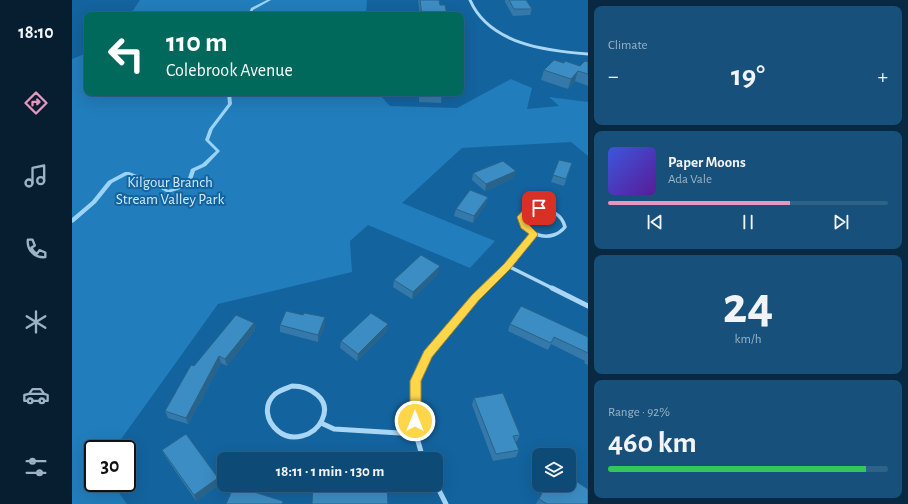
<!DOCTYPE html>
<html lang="en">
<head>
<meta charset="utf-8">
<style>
	body { margin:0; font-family:"Alegreya Sans",sans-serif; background:#17517b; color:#f1f3f6; height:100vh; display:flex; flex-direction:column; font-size:15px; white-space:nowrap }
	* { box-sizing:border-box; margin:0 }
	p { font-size:13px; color:#9bb3c5 }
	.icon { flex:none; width:22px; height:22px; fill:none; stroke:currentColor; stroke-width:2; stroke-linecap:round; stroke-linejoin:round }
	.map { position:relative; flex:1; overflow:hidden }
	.details { display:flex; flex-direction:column; gap:6px; padding:6px; background:#082941; width:320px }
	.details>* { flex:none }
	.banner { position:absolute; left:12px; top:12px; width:380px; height:84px; border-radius:8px; box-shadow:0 4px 16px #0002,0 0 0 1px #2e6288; background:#00695c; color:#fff; overflow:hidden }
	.buttons { position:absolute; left:460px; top:448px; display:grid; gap:8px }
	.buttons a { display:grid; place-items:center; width:44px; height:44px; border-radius:8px; background:#0e4a76; box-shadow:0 4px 16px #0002,0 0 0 1px #2e6288; font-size:20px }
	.speed { position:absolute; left:12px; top:440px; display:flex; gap:8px; font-size:20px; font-weight:700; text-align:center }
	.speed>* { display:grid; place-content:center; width:52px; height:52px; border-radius:50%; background:#0e4a76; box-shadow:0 4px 16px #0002,0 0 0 1px #2e6288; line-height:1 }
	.speed .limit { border:2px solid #111; border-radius:6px; background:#fff; color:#111 }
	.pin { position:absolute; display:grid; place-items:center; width:34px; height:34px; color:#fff; margin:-17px; border-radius:8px; box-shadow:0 2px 6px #0006 }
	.me { position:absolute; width:44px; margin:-22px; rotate:0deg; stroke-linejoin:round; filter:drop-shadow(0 0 3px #0008) }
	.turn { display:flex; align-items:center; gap:14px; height:84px; padding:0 16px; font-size:18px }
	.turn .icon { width:52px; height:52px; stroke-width:2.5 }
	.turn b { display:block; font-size:28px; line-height:34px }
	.big { font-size:30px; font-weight:700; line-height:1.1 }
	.details .card { flex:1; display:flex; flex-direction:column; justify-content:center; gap:6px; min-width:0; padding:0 14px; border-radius:8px; background:#17517b }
	.details .dial { align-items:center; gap:0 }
	.dial b { font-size:52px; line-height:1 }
	.song { display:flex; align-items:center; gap:12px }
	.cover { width:48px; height:48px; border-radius:6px; background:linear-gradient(135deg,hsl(230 70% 55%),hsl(270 70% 35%)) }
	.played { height:4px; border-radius:2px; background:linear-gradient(90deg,#e797bd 65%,#2e6288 65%) }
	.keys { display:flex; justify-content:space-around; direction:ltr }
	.heat { display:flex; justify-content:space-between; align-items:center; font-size:22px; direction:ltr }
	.charge { height:6px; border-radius:3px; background:linear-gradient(90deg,#34c759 92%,#2e6288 0) }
	.trip { position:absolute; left:145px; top:452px; width:226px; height:40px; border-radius:8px; background:#0e4a76; box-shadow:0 4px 16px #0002,0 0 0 1px #2e6288; font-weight:700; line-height:40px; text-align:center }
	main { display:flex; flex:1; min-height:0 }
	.menu { display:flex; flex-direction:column; width:72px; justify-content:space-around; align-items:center; background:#061e2f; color:#9bb3c5 }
	.menu .icon { width:28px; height:28px }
	.menu .active { color:#e797bd }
	.menu b { font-size:18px; color:#f1f3f6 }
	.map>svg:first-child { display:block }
</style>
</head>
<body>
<main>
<nav class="menu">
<b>18:10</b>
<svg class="icon active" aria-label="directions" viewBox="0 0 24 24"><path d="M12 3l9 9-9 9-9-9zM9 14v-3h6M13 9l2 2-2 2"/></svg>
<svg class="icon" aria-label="music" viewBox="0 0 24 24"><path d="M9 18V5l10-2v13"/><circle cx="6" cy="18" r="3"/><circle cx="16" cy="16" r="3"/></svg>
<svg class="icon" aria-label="phone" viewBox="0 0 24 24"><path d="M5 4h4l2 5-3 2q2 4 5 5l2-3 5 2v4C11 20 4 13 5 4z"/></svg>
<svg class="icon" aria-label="climate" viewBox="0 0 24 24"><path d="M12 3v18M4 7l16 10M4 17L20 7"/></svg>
<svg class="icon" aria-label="car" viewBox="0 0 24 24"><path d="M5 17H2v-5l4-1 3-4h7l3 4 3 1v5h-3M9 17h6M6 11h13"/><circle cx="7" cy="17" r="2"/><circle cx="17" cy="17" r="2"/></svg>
<svg class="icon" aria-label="filters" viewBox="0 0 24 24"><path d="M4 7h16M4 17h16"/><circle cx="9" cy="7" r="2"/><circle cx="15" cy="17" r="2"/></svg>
</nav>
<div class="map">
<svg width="516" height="504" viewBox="0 0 516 504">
	<rect width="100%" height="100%" fill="#13639e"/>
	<path fill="#217dbb" d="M68 0H295L294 15H58Z
		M15 53V93H306L318 106 385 108 439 79 460 88 455 109 487 106 477 97 516 102V156L499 142 390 148 330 203 423 241 398 268 296 225 278 241 280 272 146 304 42 449H21V483H40L55 504H0V59Z"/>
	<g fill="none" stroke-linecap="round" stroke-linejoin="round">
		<path fill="#9bd3f7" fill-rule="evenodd" d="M195 0H199L181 10 180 15H176L179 8Z
			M155 93H159L160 104 141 129 137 140 148 151 134 166 123 171 118 186 96 193 80 184 55 175 40 183 24 203 2 222 0 223V218L20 201 36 181 53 172H57L84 182 96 190 114 184 119 169 130 164 144 151 133 140 137 129 156 104Z"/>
		<path stroke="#a9d6f4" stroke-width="3" d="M398 0C417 44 474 51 516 54"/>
		<path stroke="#a9d6f4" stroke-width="3.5" d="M467 208C479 210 490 214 493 227 480 243 455 237 450 217L456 210Z
			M436 266 482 289
			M411 289 436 266 462 234"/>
		<path stroke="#a9d6f4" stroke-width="5" d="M480 288 516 306
			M220 386C238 386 260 399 250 420 242 437 219 442 206 431 194 421 191 405 203 394 208 390 215 388 220 386Z
			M249 423 262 429 344 434
			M351 459 344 434 343 381 356 354 403 297 412 288
			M364 484 374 504"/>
	</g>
	<path fill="#3479a9" d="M346 0H367L368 5 375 15H348Z
		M433 0H454L460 9 458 15 441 16 433 2Z
		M516 62V86L503 81 496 89 469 80 472 70 492 63 508 66Z
		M347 93H370L369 103 347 102Z
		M487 160 500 163 492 186 479 182Z
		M401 173 442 178 413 191 400 180Z
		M416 197 414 204 401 223 382 216 384 209Z
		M366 274 340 299 321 287 322 280Z
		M253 317V325L246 342 208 332V325Z
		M182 323 183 330 155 366 149 363 116 424 96 418 93 411 122 366Z
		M438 324 516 337V365L512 363 513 361 479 344 476 350 436 331Z
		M315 331 285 361 268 348 269 341Z
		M402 398 448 435 445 441 443 442 447 450 444 457 421 461 400 405Z
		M90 450 146 478 148 484 124 501 93 456Z
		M499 478 516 504H464L474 485 494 487 495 485H497V481Z"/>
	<path fill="#2a6389" d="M506 71 503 81 496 89 499 79Z
		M444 171 442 178 413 191 414 184Z
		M416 197 414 204 401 223 402 216Z
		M368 266 366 274 340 299 341 292Z
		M253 317V325L246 342V335Z
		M182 323 183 330 155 366 153 359Z
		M316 324 315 331 285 361 286 354Z
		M147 356 149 363 116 424 114 418Z
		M146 478 148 484 124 501 122 495Z"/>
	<path fill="#3c8dc4" stroke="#2a6389" d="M348 0H367L368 5H373L375 15H350Z
		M437 0H454L460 9H442Z
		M482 60 492 63 493 61 508 66 513 61 516 62V74L506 71 499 79 472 70Z
		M348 93H370V95L348 94Z
		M487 160 500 163 494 179 481 175Z
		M431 161 444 171 414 184 401 173Z
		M398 190 416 197 402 216 384 209Z
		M349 255 368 266 341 292 322 280Z
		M449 306 516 337V353L482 337 479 343 438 324Z
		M214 311 231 315 232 313 253 317 246 335 208 325Z
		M299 313 316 324 286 354 269 341Z
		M164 315 182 323 153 359 147 356 114 418 93 411 119 365 122 366Z
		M431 393 448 435 441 436 447 450 424 454 402 398Z
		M114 434 146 478 122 495 90 450Z
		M499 478 516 489V504H475L467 499 474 485H490L494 488 495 485H497V482Z
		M162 486 211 501 210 504H154Z
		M241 486 315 488 316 504H240Z"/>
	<path fill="#ffd54a" stroke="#a68a30" d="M467 205 470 206 471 208 470 210 458 213 454 218 456 224 466 234 465 236 439 268 407 300 360 357 349 381V421L347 424 343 426 339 424 338 421V381L352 351 400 295 432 264 457 234 449 228 445 217C452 208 457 207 467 205Z"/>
	<g text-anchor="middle" stroke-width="4" stroke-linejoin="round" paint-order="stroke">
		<g font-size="15" fill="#d2ecfe" stroke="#13639e">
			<text x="98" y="187">Kilgour Branch<tspan x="98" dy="17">Stream Valley Park</tspan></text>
		</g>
	</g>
</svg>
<div class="buttons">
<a><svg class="icon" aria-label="layers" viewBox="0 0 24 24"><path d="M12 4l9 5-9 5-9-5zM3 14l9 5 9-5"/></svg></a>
</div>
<div class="speed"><div class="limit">30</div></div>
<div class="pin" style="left:467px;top:208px;background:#d93025"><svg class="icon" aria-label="arrive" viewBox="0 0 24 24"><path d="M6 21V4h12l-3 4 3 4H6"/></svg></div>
<svg class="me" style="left:343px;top:421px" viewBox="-20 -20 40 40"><circle r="17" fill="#ffd54a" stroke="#fff" stroke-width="3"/><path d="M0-11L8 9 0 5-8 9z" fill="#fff"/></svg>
<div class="trip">18:11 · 1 min · 130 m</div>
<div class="banner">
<div class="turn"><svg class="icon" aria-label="left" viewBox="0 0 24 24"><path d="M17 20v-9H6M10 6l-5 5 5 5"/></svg><div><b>110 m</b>Colebrook Avenue</div></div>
</div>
</div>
<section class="details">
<div class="card"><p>Climate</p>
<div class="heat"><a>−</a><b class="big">19°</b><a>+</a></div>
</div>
<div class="card">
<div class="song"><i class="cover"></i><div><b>Paper Moons</b><p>Ada Vale</p></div></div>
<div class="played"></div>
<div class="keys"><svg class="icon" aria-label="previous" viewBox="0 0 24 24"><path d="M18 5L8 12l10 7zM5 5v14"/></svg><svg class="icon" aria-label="pause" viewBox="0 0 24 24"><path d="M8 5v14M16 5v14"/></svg><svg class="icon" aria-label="next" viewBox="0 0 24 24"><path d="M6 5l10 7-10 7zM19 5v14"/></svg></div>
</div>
<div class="card dial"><b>24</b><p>km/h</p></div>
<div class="card"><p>Range · 92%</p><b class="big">460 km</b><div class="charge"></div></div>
</section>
</main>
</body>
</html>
